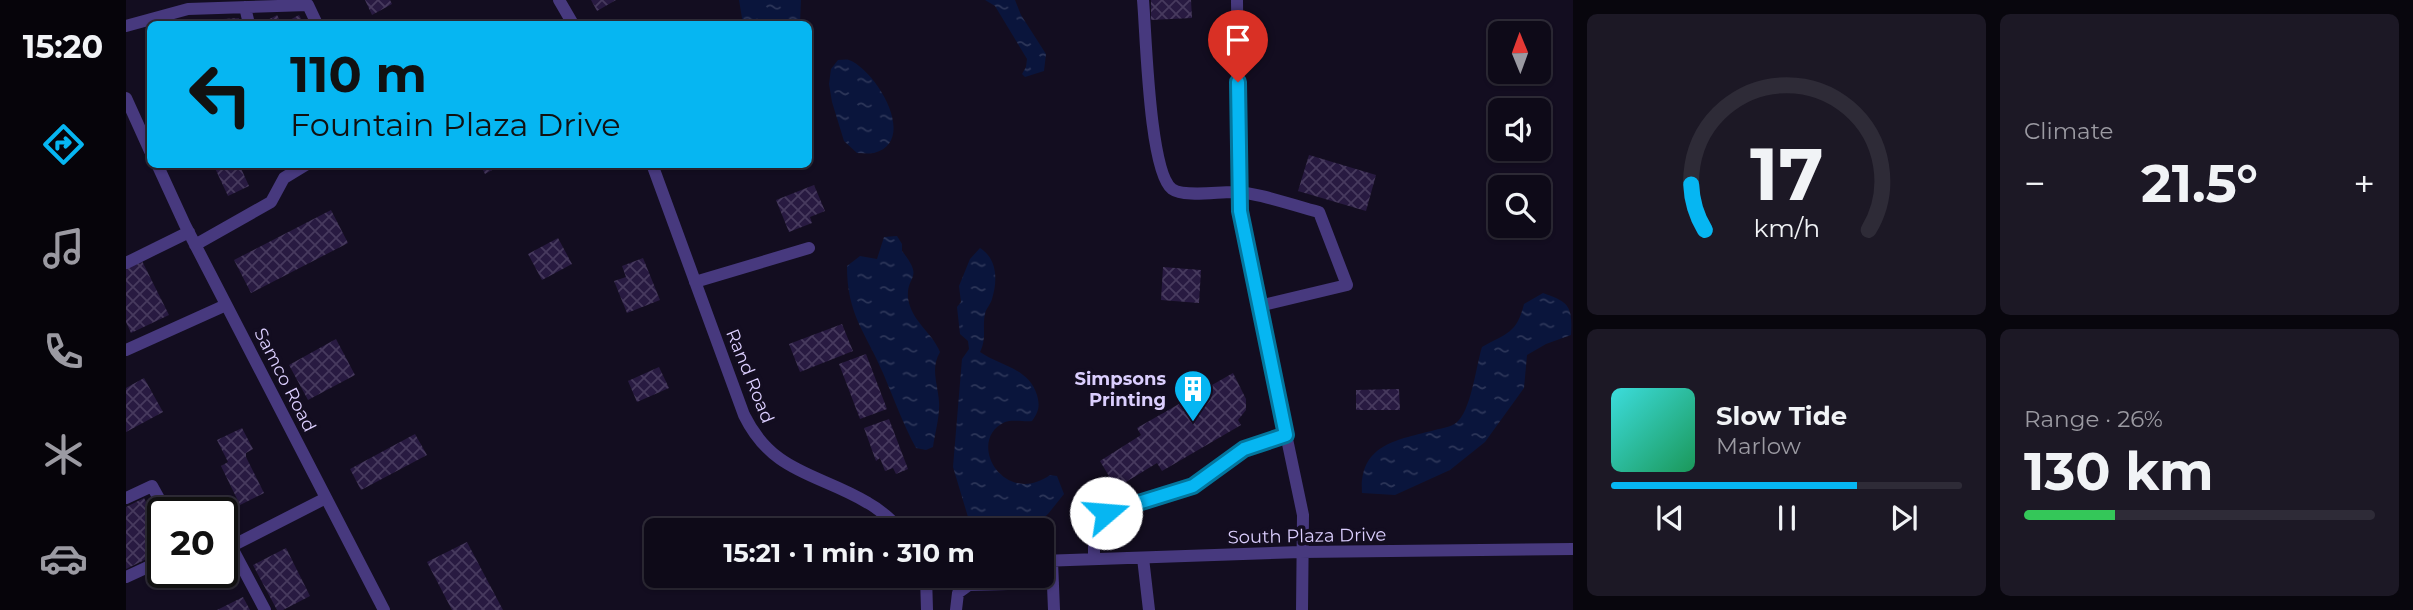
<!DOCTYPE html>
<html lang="en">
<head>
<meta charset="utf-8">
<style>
	body { margin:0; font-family:Montserrat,sans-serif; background:#1c1825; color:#f1f3f6; height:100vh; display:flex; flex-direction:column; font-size:26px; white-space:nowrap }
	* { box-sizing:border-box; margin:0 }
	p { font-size:23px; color:#9b9aa2 }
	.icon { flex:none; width:38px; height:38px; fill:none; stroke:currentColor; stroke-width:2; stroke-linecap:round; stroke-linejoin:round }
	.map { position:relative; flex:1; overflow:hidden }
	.sheet { display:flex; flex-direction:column; gap:14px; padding:14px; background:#08060d; width:840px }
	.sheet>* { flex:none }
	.guide { position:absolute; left:21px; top:21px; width:665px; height:147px; border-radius:10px; box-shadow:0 2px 5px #0004,0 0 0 2px #2e2b37; background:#06b6f2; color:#111; overflow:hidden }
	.needle { width:46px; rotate:359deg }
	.tools { position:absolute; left:1362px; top:21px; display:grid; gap:14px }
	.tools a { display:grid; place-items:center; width:63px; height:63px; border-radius:10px; background:#0e0a18; box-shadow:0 2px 5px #0004,0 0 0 2px #2e2b37; font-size:35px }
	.speed { position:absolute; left:21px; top:497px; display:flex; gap:14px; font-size:35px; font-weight:700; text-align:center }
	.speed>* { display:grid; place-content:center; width:91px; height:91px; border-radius:50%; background:#0e0a18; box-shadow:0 2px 5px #0004,0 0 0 2px #2e2b37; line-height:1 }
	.speed .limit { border:4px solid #111; border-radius:10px; background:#fff; color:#111 }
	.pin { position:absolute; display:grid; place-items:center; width:60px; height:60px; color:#fff; margin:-72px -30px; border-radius:50% 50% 50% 0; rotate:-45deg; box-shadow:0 0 7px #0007 }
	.pin .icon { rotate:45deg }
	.me { position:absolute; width:77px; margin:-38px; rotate:72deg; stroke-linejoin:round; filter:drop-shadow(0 0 5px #0008) }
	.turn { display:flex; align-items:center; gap:24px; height:147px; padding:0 28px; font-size:32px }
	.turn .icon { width:91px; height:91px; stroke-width:2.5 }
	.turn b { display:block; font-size:49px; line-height:60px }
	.big { font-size:52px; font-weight:700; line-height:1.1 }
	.sheet .card { flex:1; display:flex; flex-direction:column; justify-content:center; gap:10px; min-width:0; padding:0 24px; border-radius:10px; background:#1c1825 }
	.sheet .dial { align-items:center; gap:0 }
	.dial svg { height:182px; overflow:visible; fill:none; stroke:#2e2b37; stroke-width:7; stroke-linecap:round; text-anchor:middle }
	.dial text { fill:#f1f3f6; stroke:none }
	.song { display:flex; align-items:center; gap:21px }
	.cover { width:84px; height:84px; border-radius:10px; background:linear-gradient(135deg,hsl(180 70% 55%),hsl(150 70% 35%)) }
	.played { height:7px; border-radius:4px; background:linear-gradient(90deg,#06b6f2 70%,#2e2b37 70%) }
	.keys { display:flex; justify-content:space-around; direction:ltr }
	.heat { display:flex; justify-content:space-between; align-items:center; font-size:38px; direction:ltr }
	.charge { height:10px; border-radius:5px; background:linear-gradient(90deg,#34c759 26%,#2e2b37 0) }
	.sheet .tiles { flex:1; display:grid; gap:14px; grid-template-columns:repeat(2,1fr) }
	.trip { position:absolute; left:518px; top:518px; width:410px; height:70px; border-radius:10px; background:#0e0a18; box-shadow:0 2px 5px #0004,0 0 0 2px #2e2b37; font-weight:700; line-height:70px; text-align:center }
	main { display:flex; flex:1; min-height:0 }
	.menu { display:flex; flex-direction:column; width:126px; justify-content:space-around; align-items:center; background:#06040a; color:#9b9aa2 }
	.menu .icon { width:49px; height:49px }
	.menu .selected { color:#06b6f2 }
	.menu b { font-size:32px; color:#f1f3f6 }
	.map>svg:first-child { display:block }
</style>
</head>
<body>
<main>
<nav class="menu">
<b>15:20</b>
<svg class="icon selected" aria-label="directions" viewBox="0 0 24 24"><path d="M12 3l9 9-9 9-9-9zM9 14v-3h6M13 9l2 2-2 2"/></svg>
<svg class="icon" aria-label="music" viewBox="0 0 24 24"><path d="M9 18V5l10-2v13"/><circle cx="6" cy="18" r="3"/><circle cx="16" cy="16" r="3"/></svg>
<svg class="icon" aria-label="phone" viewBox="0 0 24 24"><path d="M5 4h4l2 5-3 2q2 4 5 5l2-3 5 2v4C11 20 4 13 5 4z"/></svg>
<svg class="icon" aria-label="climate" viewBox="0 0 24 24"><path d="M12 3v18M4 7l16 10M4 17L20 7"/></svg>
<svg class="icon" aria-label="car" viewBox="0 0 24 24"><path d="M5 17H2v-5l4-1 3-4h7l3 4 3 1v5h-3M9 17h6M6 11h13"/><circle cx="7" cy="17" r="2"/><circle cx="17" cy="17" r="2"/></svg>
</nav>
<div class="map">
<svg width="1447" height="610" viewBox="0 0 1447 610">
	<defs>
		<pattern id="water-ripples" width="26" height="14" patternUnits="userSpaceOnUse" patternTransform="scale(1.75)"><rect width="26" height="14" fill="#0a153c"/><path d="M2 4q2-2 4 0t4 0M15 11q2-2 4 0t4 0" fill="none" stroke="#2d3659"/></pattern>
		<pattern id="building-cross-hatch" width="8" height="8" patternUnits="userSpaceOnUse" patternTransform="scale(1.75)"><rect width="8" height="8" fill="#281a41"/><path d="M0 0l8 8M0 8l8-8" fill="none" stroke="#473a5e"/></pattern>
	</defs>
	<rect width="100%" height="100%" fill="#130d20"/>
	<path fill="url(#water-ripples)" d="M613 0H675L674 24H617Z
		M859 0H889L895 15 920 54 918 71 899 77 896 74 900 67 901 59 869 6Z
		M712 60C716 60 720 59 723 60 750 70 793 141 748 153 743 154 737 153 731 153L718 141 706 102 703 84 705 69Z
		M771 236 776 244V251C799 280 780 274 782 298 785 321 806 332 814 352 804 369 812 384 813 402 814 416 809 433 807 447L800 450 790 448C777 424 768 399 757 373 739 331 721 315 721 266L734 256 751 259 758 237Z
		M854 248C871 259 872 279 866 299 865 304 860 308 859 314 856 328 861 338 854 352 874 366 903 368 911 395 914 406 913 411 906 421 898 422 886 419 879 422 839 440 877 508 924 475L931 476 938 494 922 514 903 530H853L845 527 827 467 836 359 843 349 842 341 834 334 831 307 835 302 833 286 844 259Z
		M1417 293C1442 302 1447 305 1445 335L1420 344 1401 355 1398 388 1359 442 1324 470 1269 495 1236 493C1233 444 1271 440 1309 430 1316 428 1325 427 1330 423 1345 412 1350 366 1356 347 1381 333 1391 333 1398 304Z"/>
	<path fill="url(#building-cross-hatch)" d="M239 0H264L266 4 246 15Z
		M465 0H490L471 11Z
		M1025 0H1065L1066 18 1025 20Z
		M151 15 156 24 173 15 178 24H134Z
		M113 18 114 24H81V20Z
		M1183 155 1250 175 1240 211 1172 191Z
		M87 164H113L123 186 102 196Z
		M354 164H377L359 174Z
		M688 185 699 211 684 217 686 223 663 232 650 200Z
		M205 210 222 243 125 293 108 260Z
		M432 238 446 264 416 280 402 254Z
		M517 258 534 300 501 313 488 281 500 277 496 266Z
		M16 261 43 315 5 333 0 322V268Z
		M1037 267 1075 270 1073 303 1035 300Z
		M716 324 727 351 674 372 663 344Z
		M210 339 229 375 182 400 163 365Z
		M740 354 761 409 734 419 713 364Z
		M533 367 543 388 511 402 502 381Z
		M1107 373 1120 399V410L1112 420 1115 425 1036 471 1031 463 990 488 974 461 1015 435 1011 428Z
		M18 378 37 412 0 432V388Z
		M1273 389 1274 410H1230V390Z
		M763 419 782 469 770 474 767 468 759 471 754 458 750 461 738 428Z
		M116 428 127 449 120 453V457L138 493 114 505 95 466 102 462 91 440Z
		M289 434 301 455 235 490 224 469Z
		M18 498 37 537V551L0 569V507Z
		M341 542 377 610H326L301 562Z
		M160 548 184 596 157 610H151L127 565Z
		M117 597 124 610H91Z"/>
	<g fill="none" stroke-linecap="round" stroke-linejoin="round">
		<path stroke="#47397e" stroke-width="12" d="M433 0 447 24
			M1017 0C1020 32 1023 172 1046 189 1058 198 1095 191 1110 192 1134 193 1169 206 1193 212L1221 285 1133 306
			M1111 0 1113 211 1177 515 1176 610
			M119 7 123 24
			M0 26 62 9 182 5 191 24
			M0 98 24 151
			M31 164 59 225 258 610
			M526 164 618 415C647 474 692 473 742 503 755 510 765 520 775 530
			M69 245 145 202 158 178 181 164
			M0 263 63 232
			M569 282 683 248
			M0 350 100 305
			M0 498 26 486 41 513
			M105 546 139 610
			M96 551 200 498
			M1017 558 1023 610
			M968 559V543L980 513 1067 486 1118 448 1160 435
			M915 561 1175 552 1447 549
			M926 561 928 610
			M800 576 801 610
			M0 577 37 560
			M830 610 832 593 843 585 927 583"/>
	</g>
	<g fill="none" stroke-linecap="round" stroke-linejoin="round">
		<defs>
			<path id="route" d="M980 513 1067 486 1118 449 1160 435 1114 211 1112 82"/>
		</defs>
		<use href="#route" stroke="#04769d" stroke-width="18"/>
		<use href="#route" stroke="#06b6f2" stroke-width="12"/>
	</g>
	<defs>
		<symbol id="building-pin" viewBox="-11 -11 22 30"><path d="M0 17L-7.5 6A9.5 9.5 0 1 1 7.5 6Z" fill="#06b6f2" stroke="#130d20"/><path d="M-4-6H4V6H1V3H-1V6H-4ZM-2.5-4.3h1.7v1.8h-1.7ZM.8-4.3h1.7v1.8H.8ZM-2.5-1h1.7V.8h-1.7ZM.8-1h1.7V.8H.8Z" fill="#fff"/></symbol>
	</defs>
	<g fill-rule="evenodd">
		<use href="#building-pin" x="1045" y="367" width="44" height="60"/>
	</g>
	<g text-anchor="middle" stroke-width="7" stroke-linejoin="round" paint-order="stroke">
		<g font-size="18" fill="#dbcefe" stroke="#130d20">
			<text transform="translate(624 376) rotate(68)" y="6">Rand Road</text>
			<text transform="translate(159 380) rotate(63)" y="6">Samco Road</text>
			<text transform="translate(1181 536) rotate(-1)" y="6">South Plaza Drive</text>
		</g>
		<g font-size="18" font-weight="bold" fill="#dbcefe" stroke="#130d20" text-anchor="end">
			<text x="1040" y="385">Simpsons<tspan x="1040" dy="21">Printing</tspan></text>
		</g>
	</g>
</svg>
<div class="tools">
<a><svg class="needle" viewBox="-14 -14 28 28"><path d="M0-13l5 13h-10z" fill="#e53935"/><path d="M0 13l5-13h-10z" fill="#9b9aa2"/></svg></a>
<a><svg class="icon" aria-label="sound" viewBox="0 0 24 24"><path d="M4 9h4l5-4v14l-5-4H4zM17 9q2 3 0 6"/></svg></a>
<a><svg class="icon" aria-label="search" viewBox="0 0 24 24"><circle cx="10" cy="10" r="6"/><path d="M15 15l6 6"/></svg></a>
</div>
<div class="speed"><div class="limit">20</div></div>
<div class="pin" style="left:1112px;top:82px;background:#d93025"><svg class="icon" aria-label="arrive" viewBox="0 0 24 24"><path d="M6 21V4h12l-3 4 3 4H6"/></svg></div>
<svg class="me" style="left:980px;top:513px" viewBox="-20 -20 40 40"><circle r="19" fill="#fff"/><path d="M0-13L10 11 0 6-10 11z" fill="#06b6f2"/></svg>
<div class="trip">15:21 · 1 min · 310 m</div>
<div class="guide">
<div class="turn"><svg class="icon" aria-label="left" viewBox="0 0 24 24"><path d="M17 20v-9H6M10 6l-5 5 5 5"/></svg><div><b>110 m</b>Fountain Plaza Drive</div></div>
</div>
</div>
<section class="sheet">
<div class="tiles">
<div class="card dial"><svg viewBox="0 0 100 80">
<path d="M14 69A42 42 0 1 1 86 69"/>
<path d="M14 69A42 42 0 0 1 8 49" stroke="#06b6f2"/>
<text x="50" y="56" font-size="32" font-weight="700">17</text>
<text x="50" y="72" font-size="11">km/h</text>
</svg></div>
<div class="card"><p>Climate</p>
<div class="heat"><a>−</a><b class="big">21.5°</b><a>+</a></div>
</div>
<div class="card">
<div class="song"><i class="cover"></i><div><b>Slow Tide</b><p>Marlow</p></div></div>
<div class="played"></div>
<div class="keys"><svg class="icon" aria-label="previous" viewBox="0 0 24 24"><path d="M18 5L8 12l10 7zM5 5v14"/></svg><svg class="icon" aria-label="pause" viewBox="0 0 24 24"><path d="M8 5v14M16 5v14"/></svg><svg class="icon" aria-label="next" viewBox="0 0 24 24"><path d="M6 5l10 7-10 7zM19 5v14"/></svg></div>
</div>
<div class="card"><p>Range · 26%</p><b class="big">130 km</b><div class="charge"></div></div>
</div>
</section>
</main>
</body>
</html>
